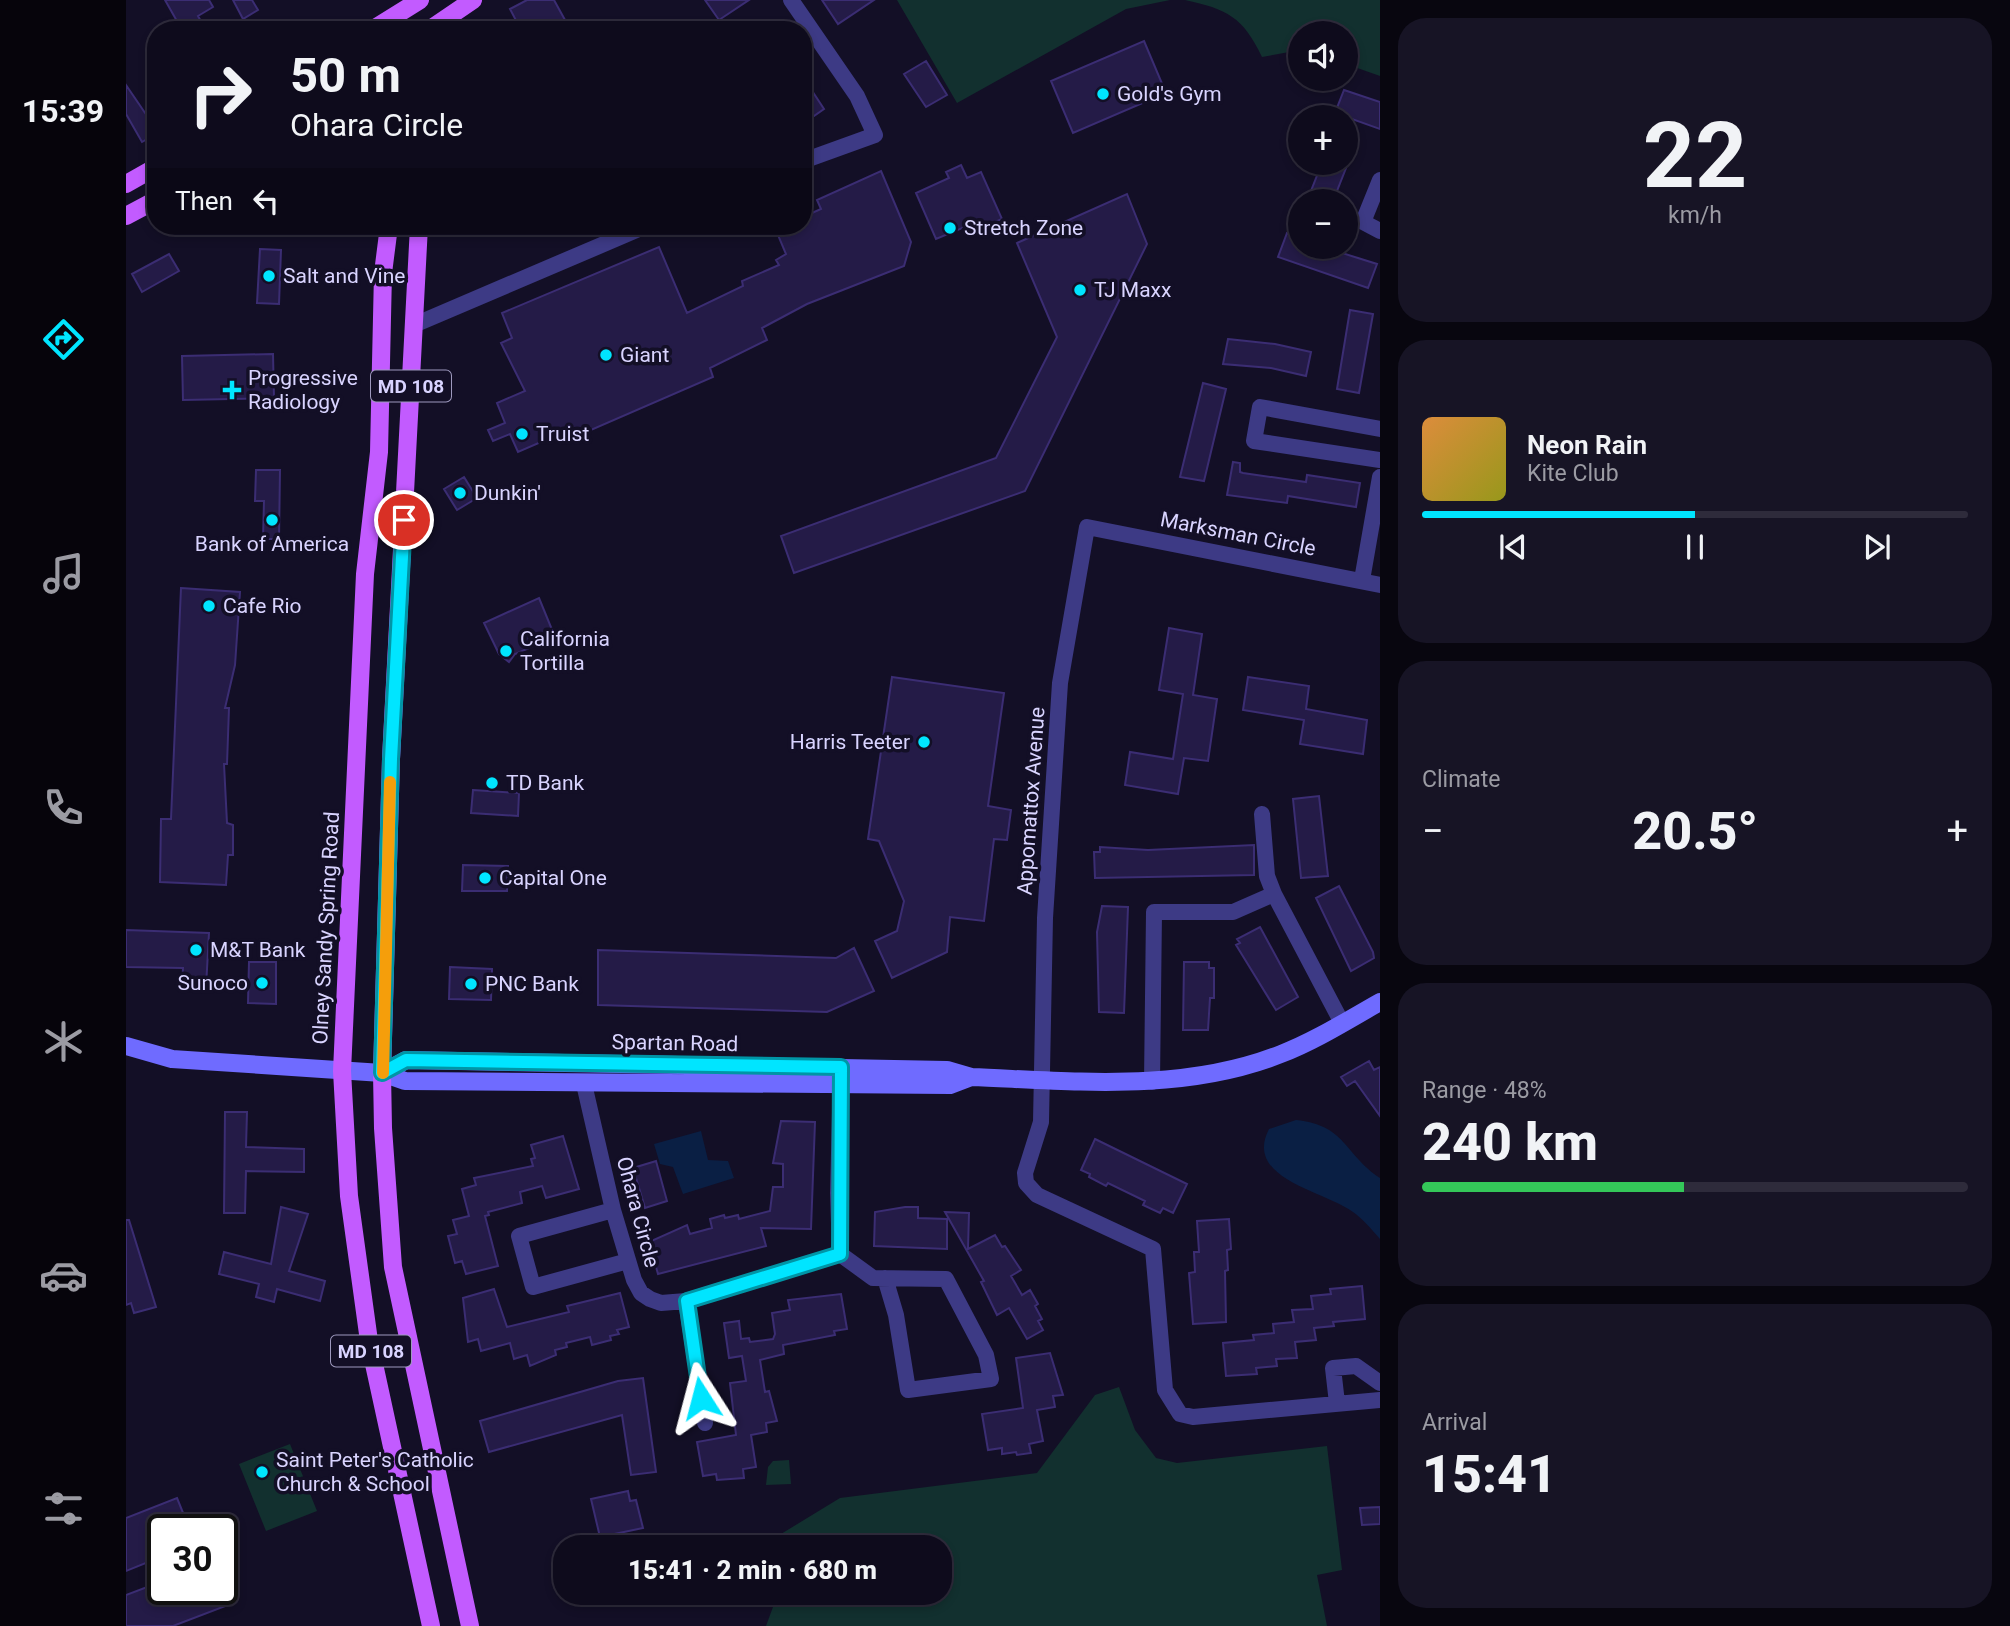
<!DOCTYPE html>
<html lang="en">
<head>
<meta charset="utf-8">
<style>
	body { margin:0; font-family:Roboto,sans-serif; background:#171425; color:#f1f3f6; height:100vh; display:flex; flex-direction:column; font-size:26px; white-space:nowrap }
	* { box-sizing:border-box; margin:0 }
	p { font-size:23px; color:#9b9ba3 }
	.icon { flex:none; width:38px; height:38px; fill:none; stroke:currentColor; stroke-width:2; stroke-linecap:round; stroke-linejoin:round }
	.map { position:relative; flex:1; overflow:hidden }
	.drawer { display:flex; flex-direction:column; gap:18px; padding:18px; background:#08060f; width:630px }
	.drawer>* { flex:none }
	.top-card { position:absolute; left:21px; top:21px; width:665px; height:214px; border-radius:28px; box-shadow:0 4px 10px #0003,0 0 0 2px #2e2b3b; background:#0e0b1c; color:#f1f3f6; overflow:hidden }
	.fabs { position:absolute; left:1162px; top:21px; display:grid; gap:14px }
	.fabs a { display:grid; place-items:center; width:70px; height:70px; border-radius:50%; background:#0e0b1c; box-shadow:0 4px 10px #0003,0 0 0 2px #2e2b3b; font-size:35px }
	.speed { position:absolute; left:21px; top:1514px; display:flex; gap:14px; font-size:35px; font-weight:700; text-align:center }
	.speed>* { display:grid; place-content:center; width:91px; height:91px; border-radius:50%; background:#0e0b1c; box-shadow:0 4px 10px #0003,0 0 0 2px #2e2b3b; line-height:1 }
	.speed .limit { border:4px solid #111; border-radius:10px; background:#fff; color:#111 }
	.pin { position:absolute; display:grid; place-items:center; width:60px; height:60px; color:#fff; margin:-30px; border:4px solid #fff; border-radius:50%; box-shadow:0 2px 7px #0007 }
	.me { position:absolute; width:77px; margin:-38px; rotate:351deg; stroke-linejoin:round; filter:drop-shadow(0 0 5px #0008) }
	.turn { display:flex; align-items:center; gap:24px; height:147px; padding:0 28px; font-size:32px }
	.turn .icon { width:91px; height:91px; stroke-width:2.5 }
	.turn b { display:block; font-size:49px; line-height:60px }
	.then { display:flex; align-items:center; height:66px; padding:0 28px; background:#0003; gap:14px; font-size:26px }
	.big { font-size:52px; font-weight:800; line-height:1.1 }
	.drawer .widget { flex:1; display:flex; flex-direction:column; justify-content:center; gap:10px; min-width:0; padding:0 24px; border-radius:28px; background:#171425 }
	.drawer .dial { align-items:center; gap:0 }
	.dial b { font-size:91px; line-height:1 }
	.song { display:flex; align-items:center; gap:21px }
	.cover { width:84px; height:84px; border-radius:10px; background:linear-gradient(135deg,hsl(30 70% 55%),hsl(60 70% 35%)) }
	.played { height:7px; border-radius:4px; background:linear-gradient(90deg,#00e5ff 50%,#2e2b3b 50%) }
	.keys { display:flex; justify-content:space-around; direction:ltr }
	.heat { display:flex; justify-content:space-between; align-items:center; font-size:38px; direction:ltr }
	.charge { height:10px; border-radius:5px; background:linear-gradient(90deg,#34c759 48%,#2e2b3b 0) }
	.trip { position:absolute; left:427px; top:1535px; width:399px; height:70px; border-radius:28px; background:#0e0b1c; box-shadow:0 4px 10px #0003,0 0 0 2px #2e2b3b; font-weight:800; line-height:70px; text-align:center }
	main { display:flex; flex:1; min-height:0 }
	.tabs { display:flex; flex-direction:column; width:126px; justify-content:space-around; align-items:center; background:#06040b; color:#9b9ba3 }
	.tabs .icon { width:49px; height:49px }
	.tabs .active { color:#00e5ff }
	.tabs b { font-size:32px; color:#f1f3f6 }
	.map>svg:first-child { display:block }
</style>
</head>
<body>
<main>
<nav class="tabs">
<b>15:39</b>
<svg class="icon active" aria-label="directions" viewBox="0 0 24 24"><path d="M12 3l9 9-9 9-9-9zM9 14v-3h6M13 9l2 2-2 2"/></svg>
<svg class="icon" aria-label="music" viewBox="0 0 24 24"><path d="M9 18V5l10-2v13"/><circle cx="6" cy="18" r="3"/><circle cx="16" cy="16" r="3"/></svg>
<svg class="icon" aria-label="phone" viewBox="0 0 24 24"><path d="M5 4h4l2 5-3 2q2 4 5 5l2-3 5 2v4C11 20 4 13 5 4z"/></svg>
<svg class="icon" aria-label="climate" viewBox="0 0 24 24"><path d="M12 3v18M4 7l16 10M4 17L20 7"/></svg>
<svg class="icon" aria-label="car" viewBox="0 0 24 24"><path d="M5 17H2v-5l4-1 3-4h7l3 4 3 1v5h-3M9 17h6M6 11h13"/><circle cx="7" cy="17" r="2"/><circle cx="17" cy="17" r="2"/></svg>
<svg class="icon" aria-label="filters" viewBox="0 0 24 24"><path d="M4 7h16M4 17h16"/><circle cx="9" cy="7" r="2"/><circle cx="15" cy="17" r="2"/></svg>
</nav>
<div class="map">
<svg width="1254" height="1626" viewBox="0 0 1254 1626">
	<rect width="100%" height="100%" fill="#130f26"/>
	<path fill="#12302f" d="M771 0H1044L1000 9 831 103Z
		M1059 0H1254V76L1220 64V33H1174V50L1136 57C1117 17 1101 9 1059 0Z
		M993 1387 1009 1430 1030 1458 1051 1463 1201 1446 1216 1570 1191 1575 1201 1626H640L647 1607 669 1604 667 1593 814 1592V1547H658L655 1534 714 1498 911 1473 969 1395Z
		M164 1444 191 1511 140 1531 113 1464Z
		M663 1460 665 1484 640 1485 642 1467 647 1461Z"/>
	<path fill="#0a1f44" d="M1170 1120C1220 1125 1218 1154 1254 1178V1239C1246 1230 1237 1219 1227 1212 1199 1191 1117 1179 1143 1129Z
		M575 1131 582 1160 602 1161 608 1178 557 1194 547 1167 534 1164 528 1144Z"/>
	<path fill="#241b47" stroke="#3b2d73" stroke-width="2" d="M39 0H83L87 7 72 16 80 30H56Z
		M107 0H126L132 10 117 19Z
		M401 0H428L439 20 433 24 436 30H395L384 9Z
		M579 0H623L593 20Z
		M696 0H748L712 24Z
		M1018 41 1040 93 947 133 925 81Z
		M800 61 821 95 800 107 778 74Z
		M677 77 698 109 685 118 677 106Z
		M0 85 30 129V134L16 142 0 114Z
		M1218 90 1254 102V129L1209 113Z
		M1196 163H1222L1207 201H1181Z
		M835 165 841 178 855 172 876 219 844 233 841 226 810 239 790 193 823 178 820 172Z
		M755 171 785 242 778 266 681 304 636 328 641 340 584 368 587 377 435 443 431 435 392 452 384 434 367 441 362 430 379 423 371 403 399 391 375 343 386 338 376 313 533 247 561 313 617 286 616 281 653 265 650 260 660 254 649 228 677 226V217L695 209 691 200Z
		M1001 194 1021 244 899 491 668 573 655 536 870 458 931 337 891 243Z
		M1161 233 1174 238V247H1197L1251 264 1242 288 1152 257Z
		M134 249 155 250 153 304 131 303Z
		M43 254 53 271 16 292 6 274Z
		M1224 310 1247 314 1233 393 1211 389Z
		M1102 339 1149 344 1185 352 1180 376 1145 368 1097 364Z
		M147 354 148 398 57 400 56 356Z
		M1077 383 1100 389 1078 481 1054 477Z
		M1107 462 1114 463V472L1117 473 1180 482 1181 475 1234 483 1230 507 1162 496 1161 503 1101 495Z
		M130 470H154L153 539H137L138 501H129Z
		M338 477 351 498 331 510 318 489Z
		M55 588 114 592 109 665 99 708H103L101 764H98L101 823 107 825V855H102L100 885 34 882 35 819H45Z
		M413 598 429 637 389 654 383 662 373 654 358 623Z
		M1043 628 1076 634 1067 695 1091 699 1082 761 1058 758 1052 794 999 785 1004 752 1047 759 1057 694 1033 690Z
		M766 677 878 693 862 806 885 810 881 840 868 839 858 921 824 917 821 952 766 978 749 941 771 931 778 901 753 841 742 839Z
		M1122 677 1183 686 1180 709 1241 720 1237 754 1174 744 1178 720 1117 710Z
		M347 790 393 793 392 816 345 813Z
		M1193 796 1202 876 1175 878 1167 799Z
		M1128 845V875L969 878 968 852H974V847L1022 850Z
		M337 865 382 866 381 891H336Z
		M1213 886 1247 952 1248 958 1225 971 1190 898Z
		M976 906 1002 907 998 1013 973 1012 971 932Z
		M1134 927 1172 997 1150 1010 1110 945 1114 943 1111 939Z
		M0 930 83 933 80 987H56L57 968 0 967Z
		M728 948 748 991 701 1012 472 1005V950L710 958Z
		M123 962H150V1004L122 1003Z
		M1058 962H1083V968H1088V998H1084L1082 1030H1057Z
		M324 967 366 969 365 1000 323 999Z
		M1243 1061 1248 1070 1254 1067V1116L1229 1081 1221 1086 1215 1077Z
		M99 1112H121L120 1147 178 1149V1172L120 1171 119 1213H98Z
		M655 1121 689 1122 685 1229 635 1228 640 1246 532 1274 523 1242 561 1225 564 1234 586 1228 584 1219 598 1215 599 1218 612 1215 613 1219 644 1211 647 1187H657V1164L647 1163Z
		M437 1136 453 1189 420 1198 416 1186 394 1192 396 1203 362 1212 363 1215 359 1216 372 1266 340 1274 336 1261 329 1263 322 1236 331 1234 327 1220 343 1216 336 1189 350 1185 348 1178 407 1166 405 1159 409 1158 405 1145Z
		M969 1139 1061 1184 1047 1213 1037 1208 1034 1213 1017 1205 1019 1201 982 1183 980 1186 963 1177 964 1174 955 1170Z
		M530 1161 541 1201 519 1208 507 1168Z
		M155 1207 182 1214 163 1271 199 1281 194 1301 151 1289 148 1302 130 1297 133 1284 93 1274 98 1252 145 1264Z
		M779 1207H792V1218L821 1219V1249L748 1246 749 1212Z
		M819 1212 843 1213 842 1249 869 1235 876 1247 879 1246 895 1270 885 1276 896 1295 904 1290 912 1304 909 1306 916 1319 912 1321 917 1330 901 1339 883 1308 871 1315 855 1282 858 1281Z
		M1103 1219 1105 1249 1101 1250 1102 1270 1099 1271 1100 1322 1067 1324 1063 1273 1069 1272 1068 1252H1073L1071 1221Z
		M0 1220H3L30 1307 8 1313 5 1303 0 1305Z
		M1236 1286 1239 1319 1207 1322 1208 1326 1188 1328 1190 1340 1169 1342 1171 1358 1150 1359 1151 1366 1130 1368 1131 1374 1100 1376 1097 1343 1128 1340 1127 1335 1148 1333 1147 1324 1168 1322 1166 1310 1187 1309 1185 1296 1205 1294 1204 1289Z
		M368 1289 381 1327 443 1312 441 1306 494 1293 503 1327 491 1330 493 1334 484 1336 485 1340 466 1345 464 1337 440 1343 441 1347 429 1350 430 1355 404 1366 401 1355 388 1359 384 1343 355 1351 352 1339 342 1342 337 1298Z
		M715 1294 721 1329 708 1331 709 1335 657 1345 658 1354 634 1360 639 1392 643 1391 651 1421 640 1423 641 1432 625 1435 630 1467 617 1469 618 1478 591 1480 590 1474 577 1476 571 1442 610 1435 604 1383 620 1381 616 1356 603 1358 598 1323 613 1321 615 1339 623 1338 624 1342 647 1339 649 1334 646 1313 664 1310 662 1300Z
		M924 1353 937 1395 927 1396 929 1407 911 1410 917 1441 903 1444 905 1453 891 1455 890 1452 876 1454V1448L862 1450 856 1414 897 1408 890 1358Z
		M517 1378 530 1472 505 1475 496 1415 363 1452 354 1421 492 1381Z
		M502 1491 504 1501 510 1500 517 1528 474 1537 465 1499Z
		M51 1498 64 1530H37V1556L0 1571V1518Z
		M1254 1507V1524L1236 1525 1234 1508Z
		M37 1581V1589H105L110 1602 47 1626H0V1595Z"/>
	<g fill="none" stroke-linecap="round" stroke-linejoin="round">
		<path stroke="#3d3a85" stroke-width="16" d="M665 0 731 96 749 135 677 161
			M1254 180 1237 222 1254 231
			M288 325 520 226
			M1254 429 1134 407 1128 441 1254 460
			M1236 580 1254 477
			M1254 585 961 527 934 683 919 918 915 1122 899 1173 900 1183 911 1195 1027 1249 1039 1390 1054 1414 1067 1417 1254 1400
			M1136 814 1141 876 1148 894 1216 1023
			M1026 1082 1028 912H1107L1148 894
			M458 1084 487 1210 508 1280 515 1293 524 1299 535 1303 560 1301 714 1254 712 1193 715 1073
			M487 1210 393 1236 407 1287 502 1261
			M714 1254 747 1278 820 1279 860 1355 865 1379 782 1390 770 1315 759 1278
			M560 1301 579 1423
			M1211 1403 1207 1368 1230 1366 1254 1383"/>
		<path stroke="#6f6bff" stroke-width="18" d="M0 1046 46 1059 256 1073 279 1081 824 1085 845 1077
			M256 1073 280 1060 821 1070 845 1077C948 1081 1057 1093 1155 1054 1189 1041 1222 1020 1254 1002"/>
		<path stroke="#c25bff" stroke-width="18" d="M246 30 294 0
			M303 30 347 0
			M0 184 30 167
			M0 216 30 200
			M263 226 257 273 253 452 239 574 216 1071 223 1196 243 1341 305 1626
			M293 226 265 759 256 1073 257 1128 267 1267 344 1626"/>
	</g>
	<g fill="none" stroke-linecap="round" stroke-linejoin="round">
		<defs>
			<path id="route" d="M278 520 265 759 256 1073 280 1060 715 1067 714 1254 561 1301 575 1398"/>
		</defs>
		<use href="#route" stroke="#0095a6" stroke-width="18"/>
		<use href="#route" stroke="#00e5ff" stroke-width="12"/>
		<path stroke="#f59e0b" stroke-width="12" d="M257 1073 264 782"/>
	</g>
	<g fill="#00e5ff" stroke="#130f26" stroke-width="2.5">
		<circle cx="977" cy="94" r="7"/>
		<circle cx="824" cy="228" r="7"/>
		<circle cx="143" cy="276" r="7"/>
		<circle cx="954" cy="290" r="7"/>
		<circle cx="480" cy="355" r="7"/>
		<path d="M102.5 379.5h7v7h7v7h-7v7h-7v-7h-7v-7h7z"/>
		<circle cx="396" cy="434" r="7"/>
		<circle cx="334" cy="493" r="7"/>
		<circle cx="146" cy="520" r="7"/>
		<circle cx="83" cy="606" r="7"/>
		<circle cx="380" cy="651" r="7"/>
		<circle cx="798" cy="742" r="7"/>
		<circle cx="366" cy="783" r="7"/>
		<circle cx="359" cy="878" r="7"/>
		<circle cx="70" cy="950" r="7"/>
		<circle cx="136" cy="983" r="7"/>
		<circle cx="345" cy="984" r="7"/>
		<circle cx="136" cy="1472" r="7"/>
	</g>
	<g text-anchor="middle" stroke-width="7" stroke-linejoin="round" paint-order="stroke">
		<g fill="#130f26" stroke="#9e99be" stroke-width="2">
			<rect x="245" y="370.5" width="80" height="31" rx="5"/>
			<rect x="205" y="1335.5" width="80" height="31" rx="5"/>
		</g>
		<g font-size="19" font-weight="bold" fill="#d9d4ff">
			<text x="285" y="393">MD 108</text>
			<text x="245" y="1358">MD 108</text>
		</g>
		<g font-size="21" fill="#d9d4ff" stroke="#130f26" text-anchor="start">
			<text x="991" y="101">Gold's Gym</text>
			<text x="838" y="235">Stretch Zone</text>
			<text x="157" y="283">Salt and Vine</text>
			<text x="968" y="297">TJ Maxx</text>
			<text x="494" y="362">Giant</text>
			<text x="122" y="385">Progressive<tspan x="122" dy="24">Radiology</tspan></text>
			<text x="410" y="441">Truist</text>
			<text x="348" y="500">Dunkin'</text>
			<text x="146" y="551" text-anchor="middle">Bank of America</text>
			<text x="97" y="613">Cafe Rio</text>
			<text x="394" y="646">California<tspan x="394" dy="24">Tortilla</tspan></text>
			<text x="784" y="749" text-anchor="end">Harris Teeter</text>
			<text x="380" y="790">TD Bank</text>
			<text x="373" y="885">Capital One</text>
			<text x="84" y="957">M&amp;T Bank</text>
			<text x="122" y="990" text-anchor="end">Sunoco</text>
			<text x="359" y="991">PNC Bank</text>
			<text x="150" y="1467">Saint Peter's Catholic<tspan x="150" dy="24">Church &amp; School</tspan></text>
		</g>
		<g font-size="21" fill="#d9d4ff" stroke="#130f26">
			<text transform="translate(1112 534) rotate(11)" y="7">Marksman Circle</text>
			<text transform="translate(905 801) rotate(-86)" y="7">Appomattox Avenue</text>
			<text transform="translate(200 928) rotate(-87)" y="7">Olney Sandy Spring Road</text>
			<text transform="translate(549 1043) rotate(1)" y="7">Spartan Road</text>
			<text transform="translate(512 1212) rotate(75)" y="7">Ohara Circle</text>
		</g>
	</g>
</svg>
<div class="fabs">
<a><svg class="icon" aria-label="sound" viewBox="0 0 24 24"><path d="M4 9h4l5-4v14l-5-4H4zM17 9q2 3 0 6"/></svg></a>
<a>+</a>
<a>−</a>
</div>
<div class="speed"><div class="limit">30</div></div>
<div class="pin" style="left:278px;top:520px;background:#d93025"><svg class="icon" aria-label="arrive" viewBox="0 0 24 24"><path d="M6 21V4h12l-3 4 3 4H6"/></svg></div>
<svg class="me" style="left:575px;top:1398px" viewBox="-20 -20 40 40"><path d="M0-17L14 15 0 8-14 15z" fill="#00e5ff" stroke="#fff" stroke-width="4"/></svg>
<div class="trip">15:41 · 2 min · 680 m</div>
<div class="top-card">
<div class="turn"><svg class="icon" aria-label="right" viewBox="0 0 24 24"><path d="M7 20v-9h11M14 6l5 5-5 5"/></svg><div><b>50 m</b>Ohara Circle</div></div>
<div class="then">Then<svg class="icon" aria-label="left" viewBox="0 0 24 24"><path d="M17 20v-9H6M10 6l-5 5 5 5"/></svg></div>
</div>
</div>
<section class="drawer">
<div class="widget dial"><b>22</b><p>km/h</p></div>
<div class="widget">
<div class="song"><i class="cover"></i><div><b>Neon Rain</b><p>Kite Club</p></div></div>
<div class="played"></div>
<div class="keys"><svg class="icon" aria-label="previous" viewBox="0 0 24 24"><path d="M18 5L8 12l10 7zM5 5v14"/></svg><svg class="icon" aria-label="pause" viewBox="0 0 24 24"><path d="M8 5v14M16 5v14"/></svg><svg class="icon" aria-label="next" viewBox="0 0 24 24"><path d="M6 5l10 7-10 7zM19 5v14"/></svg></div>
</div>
<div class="widget"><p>Climate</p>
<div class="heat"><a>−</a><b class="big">20.5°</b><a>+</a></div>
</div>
<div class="widget"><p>Range · 48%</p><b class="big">240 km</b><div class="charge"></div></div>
<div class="widget"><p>Arrival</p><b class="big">15:41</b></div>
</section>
</main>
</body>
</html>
